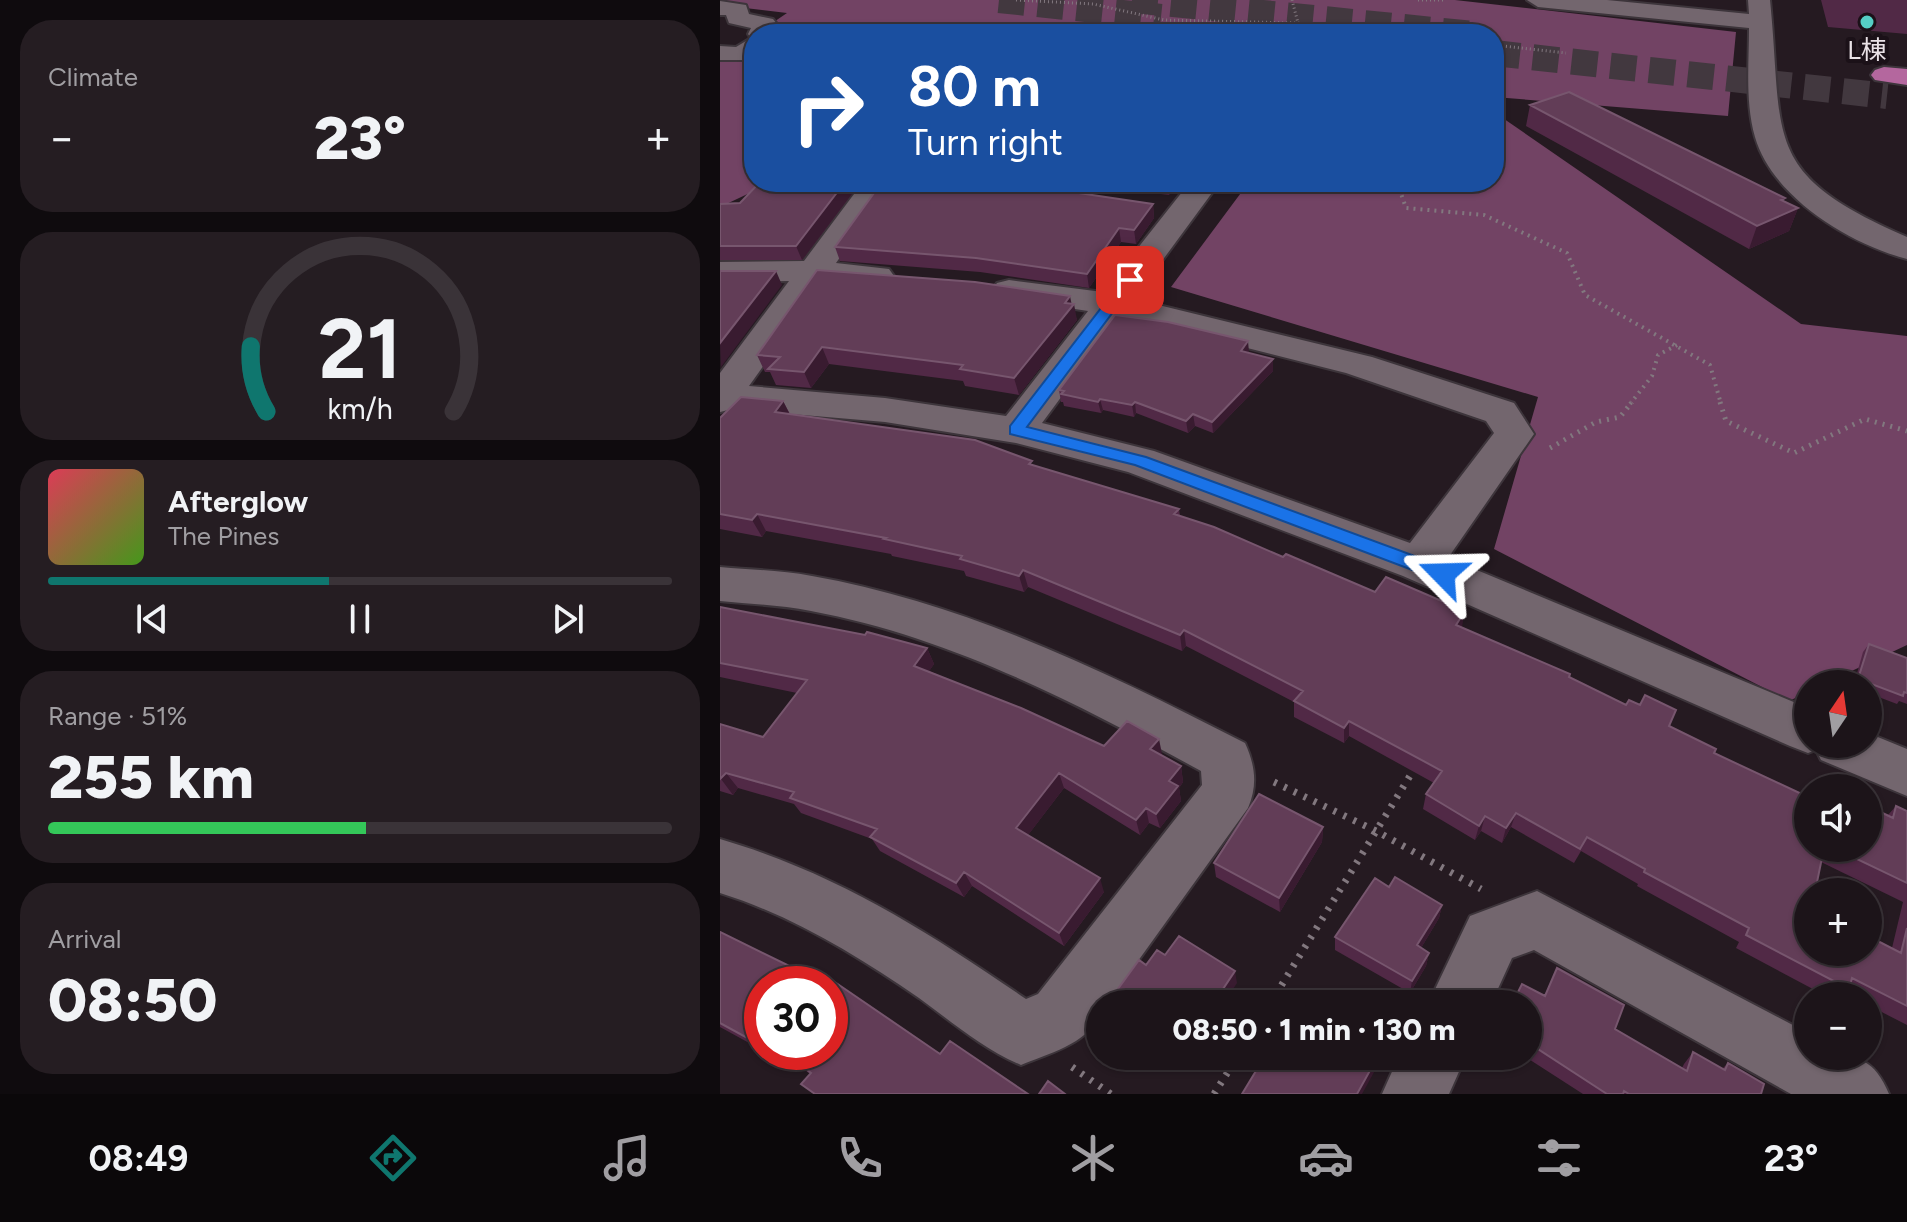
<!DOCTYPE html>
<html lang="en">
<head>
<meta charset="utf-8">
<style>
	body { margin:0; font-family:Figtree,"Noto Sans JP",sans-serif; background:#251d22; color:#f1f3f6; height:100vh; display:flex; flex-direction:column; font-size:30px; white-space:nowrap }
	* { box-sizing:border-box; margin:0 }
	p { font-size:26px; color:#a09ea2 }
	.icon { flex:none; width:44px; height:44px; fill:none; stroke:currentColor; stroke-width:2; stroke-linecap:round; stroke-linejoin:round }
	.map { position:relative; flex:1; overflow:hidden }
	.drawer { display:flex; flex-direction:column; gap:20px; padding:20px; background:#0f0b0e; width:720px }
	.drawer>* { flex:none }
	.banner { position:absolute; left:24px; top:24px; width:760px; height:168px; border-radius:32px; box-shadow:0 2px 6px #0004,0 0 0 2px #3a3338; background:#1a4fa0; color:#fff; overflow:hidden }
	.needle { width:52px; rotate:13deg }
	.buttons { position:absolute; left:1074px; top:670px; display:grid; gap:16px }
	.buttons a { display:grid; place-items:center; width:88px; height:88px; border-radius:50%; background:#1c1419; box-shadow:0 2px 6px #0004,0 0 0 2px #3a3338; font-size:40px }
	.speed { position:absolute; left:24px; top:966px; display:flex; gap:16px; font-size:40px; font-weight:700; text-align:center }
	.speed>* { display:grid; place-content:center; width:104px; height:104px; border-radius:50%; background:#1c1419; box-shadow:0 2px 6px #0004,0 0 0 2px #3a3338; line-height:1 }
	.speed .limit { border:12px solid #d22; background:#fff; color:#111 }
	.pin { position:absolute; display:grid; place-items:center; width:68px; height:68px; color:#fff; margin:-34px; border-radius:16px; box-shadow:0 4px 12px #0006 }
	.me { position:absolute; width:88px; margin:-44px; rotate:292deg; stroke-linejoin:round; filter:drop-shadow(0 0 6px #0008) }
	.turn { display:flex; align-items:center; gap:28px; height:168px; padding:0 32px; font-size:36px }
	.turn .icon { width:104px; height:104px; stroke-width:2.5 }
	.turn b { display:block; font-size:56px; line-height:68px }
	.big { font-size:60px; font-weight:800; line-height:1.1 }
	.drawer .card { flex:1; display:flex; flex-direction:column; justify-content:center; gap:12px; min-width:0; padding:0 28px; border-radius:32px; background:#251d22 }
	.drawer .dial { align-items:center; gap:0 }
	.dial svg { height:208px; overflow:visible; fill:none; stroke:#3a3338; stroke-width:7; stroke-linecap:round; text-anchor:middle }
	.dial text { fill:#f1f3f6; stroke:none }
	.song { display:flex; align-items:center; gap:24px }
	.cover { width:96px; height:96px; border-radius:12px; background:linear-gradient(135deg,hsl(350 70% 55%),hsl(100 70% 35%)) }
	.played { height:8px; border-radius:4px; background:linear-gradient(90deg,#0f766e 45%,#3a3338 45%) }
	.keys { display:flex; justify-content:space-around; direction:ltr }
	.heat { display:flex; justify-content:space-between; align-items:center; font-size:44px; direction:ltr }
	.charge { height:12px; border-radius:6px; background:linear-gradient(90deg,#34c759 51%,#3a3338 0) }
	.trip { position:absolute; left:366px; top:990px; width:456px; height:80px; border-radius:40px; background:#1c1419; box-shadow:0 2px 6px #0004,0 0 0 2px #3a3338; font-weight:800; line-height:80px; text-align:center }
	.menu { display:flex; height:128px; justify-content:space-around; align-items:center; background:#0b080a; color:#a09ea2 }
	.menu .icon { width:56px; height:56px }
	.menu .active { color:#0f766e }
	.menu b { font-size:36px; color:#f1f3f6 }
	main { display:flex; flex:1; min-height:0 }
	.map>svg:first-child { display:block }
</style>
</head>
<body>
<main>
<section class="drawer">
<div class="card"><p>Climate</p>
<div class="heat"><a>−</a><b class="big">23°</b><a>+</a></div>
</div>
<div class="card dial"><svg viewBox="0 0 100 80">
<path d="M14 69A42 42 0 1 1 86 69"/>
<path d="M14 69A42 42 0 0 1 8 44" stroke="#0f766e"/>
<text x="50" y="56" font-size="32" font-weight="700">21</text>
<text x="50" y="72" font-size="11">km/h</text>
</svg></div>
<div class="card">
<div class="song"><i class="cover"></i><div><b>Afterglow</b><p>The Pines</p></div></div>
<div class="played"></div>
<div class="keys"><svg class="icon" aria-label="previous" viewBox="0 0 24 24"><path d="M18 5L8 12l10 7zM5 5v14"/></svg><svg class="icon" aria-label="pause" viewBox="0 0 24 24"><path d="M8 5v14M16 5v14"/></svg><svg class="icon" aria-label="next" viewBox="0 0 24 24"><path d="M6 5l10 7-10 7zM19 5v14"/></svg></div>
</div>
<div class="card"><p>Range · 51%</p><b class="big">255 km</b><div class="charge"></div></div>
<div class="card"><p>Arrival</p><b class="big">08:50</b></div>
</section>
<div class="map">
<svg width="1187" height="1094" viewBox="0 0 1187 1094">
	<rect width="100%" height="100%" fill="#251a21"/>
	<path fill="#724364" d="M0 0H735L1016 32 1008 116 774 97V34H36L67 13 0 5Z
		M34 35V182H53L0 207V57Z
		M774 112 1081 324 1187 336V645L1104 684H1088V692L1069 701 774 549 818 397 451 287 529 182H774Z"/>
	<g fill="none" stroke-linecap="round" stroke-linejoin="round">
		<path stroke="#42383f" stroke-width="26" stroke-dasharray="26 13" stroke-linecap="butt" d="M279 0 441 17
			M412 0 754 34
			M774 53 1167 96"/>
		<defs>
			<path id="minor" d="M807 0H887L1029 14 1028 0H1050C1064 140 1040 173 1187 237V259C1130 244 1052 197 1035 137 1025 102 1029 64 1029 28L818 7Z
				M0 1 26 5 29 14 53 19 57 24 52 34H34V56L30 60H0V46L16 47 31 38 28 34 31 28 9 23 6 15H0Z
				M143 182H173L116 263 169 269 174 276 169 283 157 286 103 282 29 386 165 398 286 416 368 311 277 297 272 290 277 283 289 280 383 292 470 182H500L414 299 652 357 794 403 814 434 728 558 1088 708V744H1148V733L1187 749V796L1101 760 1096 750 1088 753 1070 746 683 576 408 472 296 443 165 422 12 409 0 412V373L69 281 0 282V262L84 261ZM401 316 626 373 766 421 774 433 690 543 434 451 322 423Z
				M189 182H323L348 186 352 192 348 198 337 201 204 191 194 188Z
				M0 567C30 570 61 570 92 576 245 603 387 672 525 743 535 765 538 785 528 808L387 1004H380C380 1041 329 1053 301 1065 263 1049 232 1022 199 998 136 955 73 916 0 893V839C116 873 207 931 306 999L318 994 482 785 481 771C358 704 231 637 91 611 61 605 30 604 0 601Z
				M817 891 1088 1033V1056C1130 1056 1151 1051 1169 1094H1071L814 950 792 958 771 1004H708L750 916Z
				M679 1056H746L729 1094H662Z"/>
			<path id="highway" d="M1164 67 1187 69V85L1155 80 1151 75 1155 70Z"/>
		</defs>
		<use href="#minor" stroke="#3d353b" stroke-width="4"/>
		<use href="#highway" stroke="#3d353b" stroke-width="4"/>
		<path stroke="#82787f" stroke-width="3" stroke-dasharray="1 3" stroke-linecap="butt" d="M296 0 373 4 444 20 578 23 624 34
			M572 0 578 23
			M698 0H726
			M624 33 662 34
			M774 45 846 53"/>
		<path stroke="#82787f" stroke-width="4" stroke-dasharray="2 5" stroke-linecap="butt" d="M677 182 686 208 764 215 847 253 865 295 990 365 1001 404
			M910 404 932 376 938 355 957 345"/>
		<path stroke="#82787f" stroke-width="5" stroke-dasharray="2 6" stroke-linecap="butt" d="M1000 402 1006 421 1074 453 1145 419 1187 431
			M830 448 876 422 900 417 912 402"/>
		<path stroke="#82787f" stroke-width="7" stroke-dasharray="3 8" stroke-linecap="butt" d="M554 782 656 831 761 889
			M550 1004 696 766
			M352 1067 391 1094
			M494 1094 518 1056"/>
		<use href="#minor" fill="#73666e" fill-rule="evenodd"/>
		<use href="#highway" fill="#b4679e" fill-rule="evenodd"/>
	</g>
	<path fill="#512946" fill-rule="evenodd" d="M1101 0H1187V34L1108 27Z
		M810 105 1064 201 1078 208 1069 231 1029 249 806 126Z
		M141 182 82 260H0V204L20 203Z
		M342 182H458L449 195Z
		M433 204 434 218 416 244 401 242 369 288 260 272 120 261 115 247Z
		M351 303 357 320 299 395 245 386 243 381 109 364 91 388 56 385 50 372H45L37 355Z
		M528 353 553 371 493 433 475 426 468 433 416 413 414 417 383 410 381 413 344 406 343 402H341L339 390Z
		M63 401 70 414 313 465 459 509 460 516 742 627 949 726 994 753 1088 848H1148V813L1152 808 1168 815 1176 806 1187 811V1025L1148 1005V996H1131L1125 993 1122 996H1106L1016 948 1019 942 917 886 918 884 861 851 854 863 791 827 782 843 761 831 755 840 703 809 706 794 714 783 629 736 624 743 574 717V702L466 646 462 651 308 587 304 592 246 576 244 571 172 556 171 554 46 531 42 537 0 529V418ZM1101 862 1183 902 1172 948 1088 952V892Z
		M0 607 207 648 214 664 209 671 384 746 442 754 441 755 461 766 463 782 459 788 461 801 440 828 429 823 420 835 344 788 308 835 384 892 344 946 252 886 244 897 160 851 152 839 81 813 74 804 18 788 13 795 0 791V724L43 737 77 693 0 677Z
		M1149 644 1187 658V704L1179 701 1177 704 1148 693V684H1134L1143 652Z
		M603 827 602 842 560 912 496 877 494 863Z
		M669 887 722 905 719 918 701 948 709 953 706 966 690 993 615 950V937Z
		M0 932 220 1054 308 1094H94L81 1084 90 1074 62 1052H110L42 984V1050L0 1027Z
		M808 1004 895 1029 962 1068 964 1064 973 1052 1002 1069 1008 1063 1041 1094H863L804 1056H808Z
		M447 1056H469L462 1067Z"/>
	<path fill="#391b30" d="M125 182H141L82 260 76 246Z
		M448 182H458L449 195Z
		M1065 198 1058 217 1078 208 1069 231 1029 249 1037 226 1061 200Z
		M433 204 434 218 416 244 414 230Z
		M399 228 401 242 369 288 367 274Z
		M56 271 62 285 1 367 0 343Z
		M350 296 352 306 354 304 357 320 299 395 294 378Z
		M528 341 529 352 521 351Z
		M102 347 109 364 91 388 84 372Z
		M553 359V371L493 433 492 422Z
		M380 399 383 410 381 413 378 402Z
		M63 401 71 417 55 412Z
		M415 402 416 413 414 417 412 405Z
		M473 414 475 426 468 433 466 421Z
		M37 514 46 531 42 537 32 520Z
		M303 570 308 587 304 592 299 576Z
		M745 611 742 627 736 625Z
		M464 630 466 646 462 651 460 635Z
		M207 648 214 664 202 682 194 666Z
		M629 721V736L624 743V728Z
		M439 739 442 754 434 764 430 749Z
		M461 766 463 782 459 788 461 801 440 828 436 814 449 781Z
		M6 773 18 788 13 795 1 779Z
		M339 773 344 788 302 843 296 828Z
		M426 808 429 823 420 835 416 820Z
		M796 813 791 827 782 843 786 828Z
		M765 816 761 831 755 840 759 826Z
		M603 827 602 842 560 912 559 898Z
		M244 872 252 886 244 897 236 883Z
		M380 878 384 892 344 946 339 933Z
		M722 905 719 918 695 958 697 945Z
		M709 953 706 966 690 993 692 981Z
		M515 971 517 983 503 1004H493Z
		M37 1032 42 1036V1049L31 1040Z
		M459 1056H469L462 1067Z
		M658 1056V1065L642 1094H637Z"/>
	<path fill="#623d57" stroke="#77566e" stroke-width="2" d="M849 92 1065 198 1061 200 1078 208 1037 226 810 105Z
		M40 182H125L76 246H0V204L20 203Z
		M162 182H222L352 192 433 204 414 230 399 228 367 274 256 258 115 247Z
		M97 270 255 282 350 296 345 303 354 304 294 378 240 369 243 365 102 347 84 372 48 369 60 357 37 355Z
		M0 271H56L0 343Z
		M395 315 448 322 528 341 521 351 553 359 492 422 473 414 466 421 415 402 412 405 380 399 378 402 341 394 344 391 339 390Z
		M21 397 63 401 55 412 255 440 312 461 309 464 459 509 454 514 494 527 563 557 566 554 655 592 666 577 745 611 736 625 850 674 849 677 906 705 909 700 920 705 925 695 956 710 949 726 996 749 994 753 1088 797V848H1104L1095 892H1088V952H1148V936L1181 953 1187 928V1006L1132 978 1129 989 1026 935 1029 928 924 872 925 869 867 837 860 849 796 813 786 828 765 816 759 826 706 794 722 771 629 721 624 728 574 701 583 691 464 630 460 635 303 570 299 576 240 559 242 556 164 539 166 538 37 514 32 520 0 514V418Z
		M0 607 145 635 147 632 207 648 194 666 301 708 384 746 407 721 439 739 430 749 461 766 449 781 458 786 436 814 426 808 416 820 339 773 296 828 380 878 339 933 244 872 236 883 150 837 157 829 70 798 74 792 6 773 0 779V724L43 737 87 680 0 663Z
		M1149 644 1187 658V693L1184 692 1183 696 1138 679Z
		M539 794 603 827 559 898 494 863Z
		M1176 806 1187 811V883L1114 848H1148V821L1152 808 1173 818Z
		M675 877 722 905 697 945 709 953 692 981 615 937 655 878 669 887Z
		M0 932 98 980 103 974 220 1054 230 1041 308 1094H95L81 1084 91 1073 63 1052H110V984H42V1036L37 1032 31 1040 0 1023Z
		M459 936 515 971 493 1004H387L419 960 426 965 437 950 445 955Z
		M837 968 904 1005 895 1029 967 1071 973 1052 1005 1070 1008 1063 1044 1084 1041 1094H909L904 1091 903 1094H887L810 1044 808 1047V1004H792L802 984 825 996Z
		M545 1056H658L637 1094H522Z
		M328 1081 345 1094H319Z"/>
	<path fill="#1a73e8" stroke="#114b97" stroke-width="2" d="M410 276 417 280 307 427 426 457 730 569 732 574 730 579H716L415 465 290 434V426L405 277Z"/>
	<circle fill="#55cec5" stroke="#1b1118" stroke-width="3" cx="1147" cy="22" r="8"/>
	<g text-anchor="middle" stroke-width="8" stroke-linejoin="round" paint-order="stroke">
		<g font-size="26" fill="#e9e1e6" stroke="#1b1118">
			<text x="1147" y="59">L棟</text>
		</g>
	</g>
</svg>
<div class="buttons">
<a><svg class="needle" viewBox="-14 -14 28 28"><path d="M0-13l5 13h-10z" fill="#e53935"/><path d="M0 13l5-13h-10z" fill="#a09ea2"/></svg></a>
<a><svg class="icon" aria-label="sound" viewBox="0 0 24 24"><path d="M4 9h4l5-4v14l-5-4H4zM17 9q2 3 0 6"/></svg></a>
<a>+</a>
<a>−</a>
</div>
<div class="speed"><div class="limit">30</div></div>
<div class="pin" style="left:410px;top:280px;background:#d93025"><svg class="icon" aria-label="arrive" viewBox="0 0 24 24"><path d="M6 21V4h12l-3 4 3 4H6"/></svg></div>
<svg class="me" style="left:723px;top:574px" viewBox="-20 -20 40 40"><path d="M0-17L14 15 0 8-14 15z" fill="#1a73e8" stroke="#fff" stroke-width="4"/></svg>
<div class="trip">08:50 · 1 min · 130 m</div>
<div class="banner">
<div class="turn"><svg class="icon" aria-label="right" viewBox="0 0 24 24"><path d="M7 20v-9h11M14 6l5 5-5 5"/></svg><div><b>80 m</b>Turn right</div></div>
</div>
</div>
</main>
<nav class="menu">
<b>08:49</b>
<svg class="icon active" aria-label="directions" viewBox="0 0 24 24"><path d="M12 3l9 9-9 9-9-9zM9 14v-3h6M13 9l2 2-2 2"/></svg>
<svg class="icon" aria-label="music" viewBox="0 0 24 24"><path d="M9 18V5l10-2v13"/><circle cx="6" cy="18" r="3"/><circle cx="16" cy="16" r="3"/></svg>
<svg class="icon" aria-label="phone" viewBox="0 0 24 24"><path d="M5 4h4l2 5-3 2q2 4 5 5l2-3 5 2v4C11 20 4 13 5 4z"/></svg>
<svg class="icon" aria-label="climate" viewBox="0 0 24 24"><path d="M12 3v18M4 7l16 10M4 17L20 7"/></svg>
<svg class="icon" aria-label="car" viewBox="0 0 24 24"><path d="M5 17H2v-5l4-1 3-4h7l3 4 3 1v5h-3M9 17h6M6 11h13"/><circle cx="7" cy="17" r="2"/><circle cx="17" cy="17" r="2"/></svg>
<svg class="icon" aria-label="filters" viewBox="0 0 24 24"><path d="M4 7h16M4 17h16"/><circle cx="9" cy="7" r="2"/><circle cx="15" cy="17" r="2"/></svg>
<b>23°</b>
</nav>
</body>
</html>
